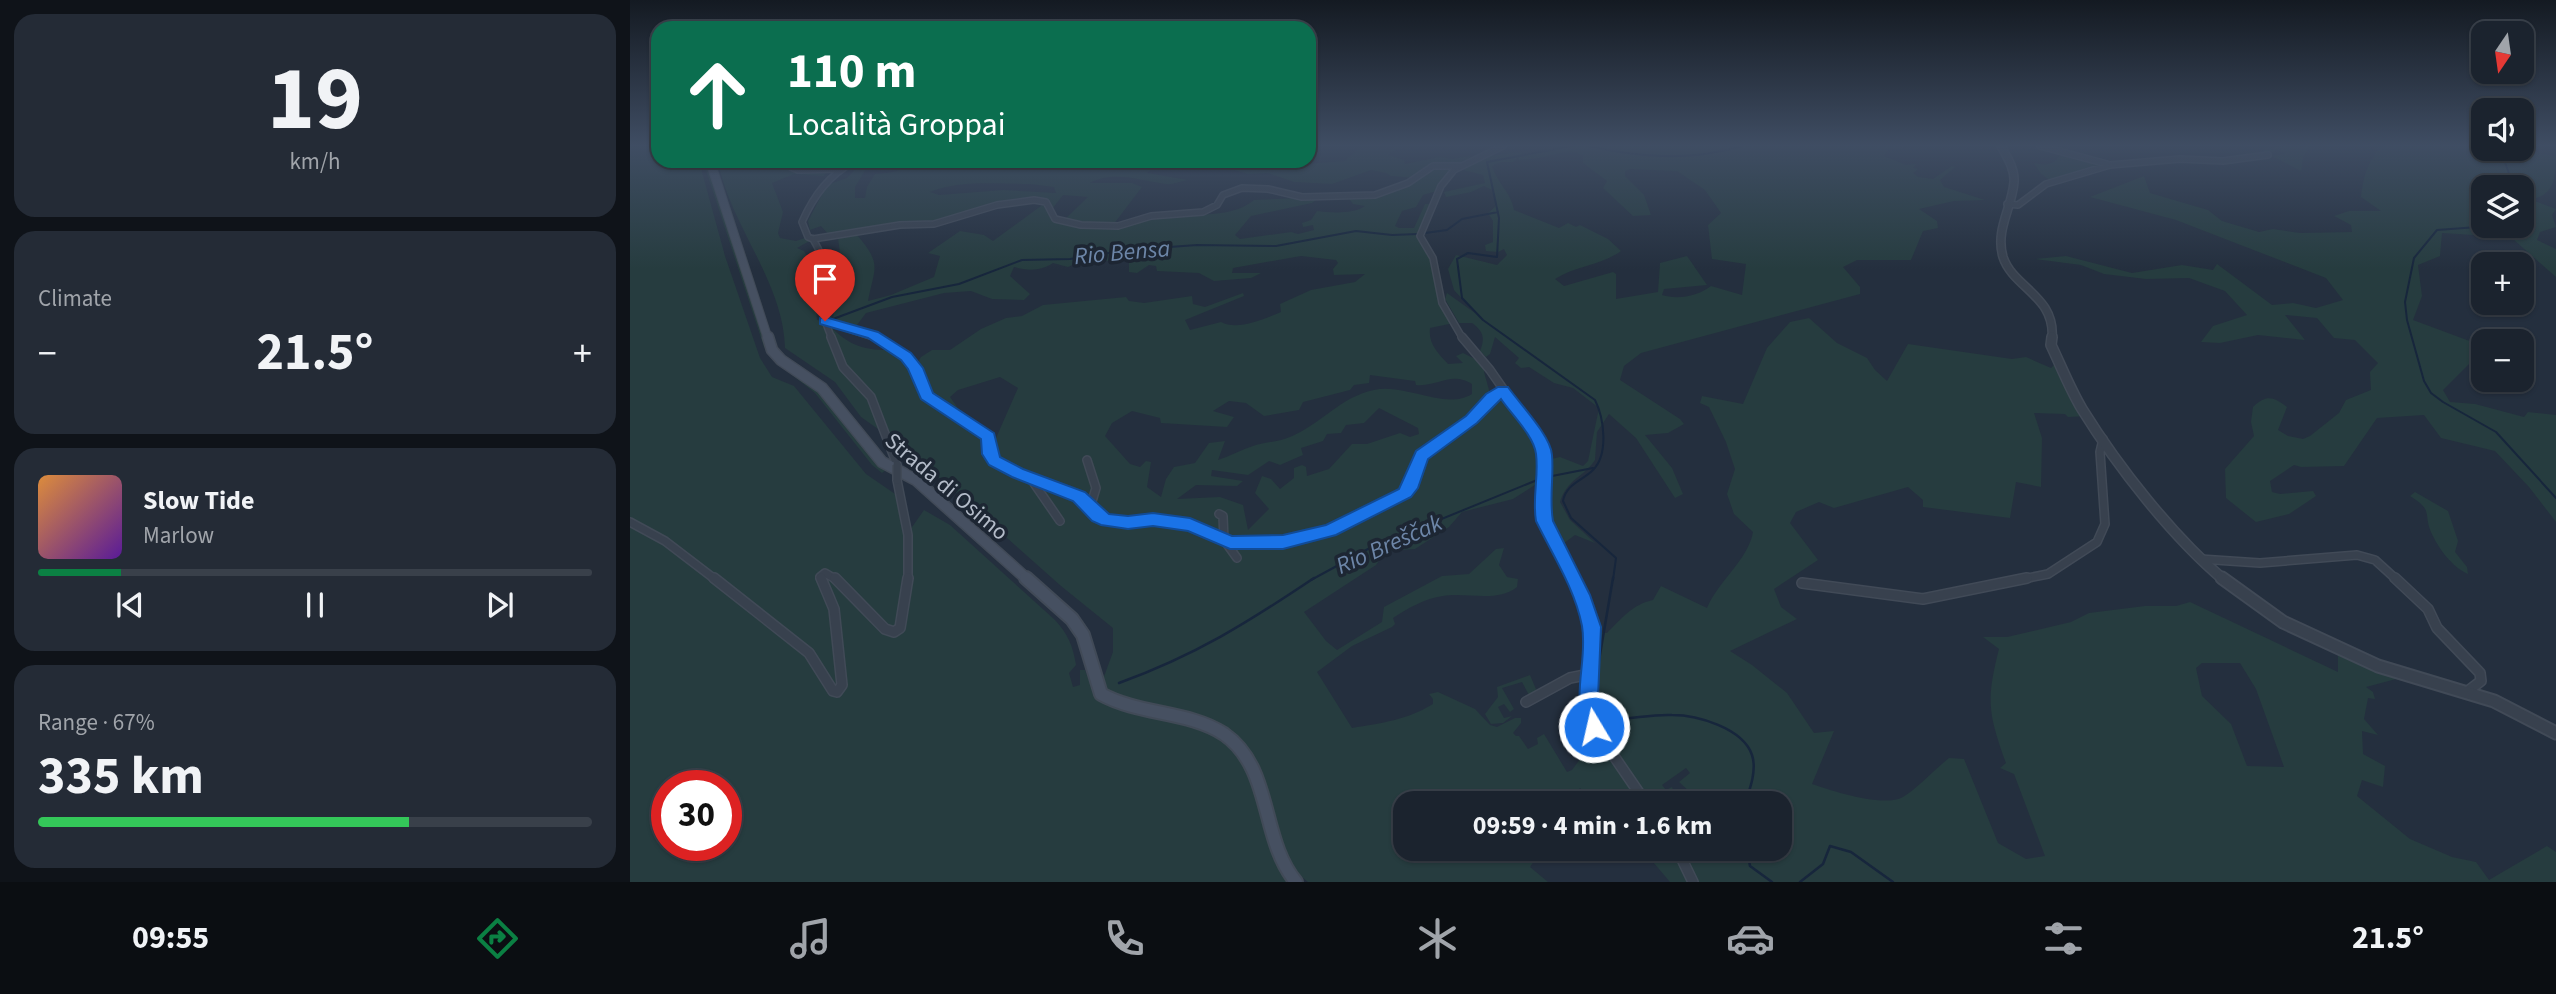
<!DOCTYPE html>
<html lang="en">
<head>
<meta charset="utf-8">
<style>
	body { margin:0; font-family:"Source Sans 3",sans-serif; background:#242b36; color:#f1f3f6; height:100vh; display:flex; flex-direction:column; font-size:26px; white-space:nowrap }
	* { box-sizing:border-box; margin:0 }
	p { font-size:23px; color:#a0a4aa }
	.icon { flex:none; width:38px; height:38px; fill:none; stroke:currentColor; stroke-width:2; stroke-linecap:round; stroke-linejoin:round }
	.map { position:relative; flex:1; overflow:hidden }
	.details { display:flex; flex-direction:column; gap:14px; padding:14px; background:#0f1319; width:630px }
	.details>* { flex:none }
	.top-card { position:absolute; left:21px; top:21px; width:665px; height:147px; border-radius:21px; box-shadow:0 2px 5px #0004,0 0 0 2px #39404a; background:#0b6e4f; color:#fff; overflow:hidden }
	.needle { width:46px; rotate:193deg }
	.buttons { position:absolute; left:1841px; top:21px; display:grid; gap:14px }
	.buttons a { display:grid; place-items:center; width:63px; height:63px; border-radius:14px; background:#1b232e; box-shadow:0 2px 5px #0004,0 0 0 2px #39404a; font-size:35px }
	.speed { position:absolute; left:21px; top:770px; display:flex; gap:14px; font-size:35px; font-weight:700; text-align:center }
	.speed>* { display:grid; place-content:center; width:91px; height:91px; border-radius:50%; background:#1b232e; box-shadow:0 2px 5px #0004,0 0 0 2px #39404a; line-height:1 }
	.speed .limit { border:10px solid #d22; background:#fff; color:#111 }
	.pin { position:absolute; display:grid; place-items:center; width:60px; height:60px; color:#fff; margin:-72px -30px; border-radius:50% 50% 50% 0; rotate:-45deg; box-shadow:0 0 7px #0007 }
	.pin .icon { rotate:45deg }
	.me { position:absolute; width:77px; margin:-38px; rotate:351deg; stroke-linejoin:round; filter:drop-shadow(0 0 5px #0008) }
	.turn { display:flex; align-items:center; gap:24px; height:147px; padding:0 21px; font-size:32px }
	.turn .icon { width:91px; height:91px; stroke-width:2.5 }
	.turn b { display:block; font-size:49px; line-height:60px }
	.big { font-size:52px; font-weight:700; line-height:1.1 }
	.details .card { flex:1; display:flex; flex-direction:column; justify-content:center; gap:10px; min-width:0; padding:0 24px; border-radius:21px; background:#242b36 }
	.details .dial { align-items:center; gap:0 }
	.dial b { font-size:91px; line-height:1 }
	.song { display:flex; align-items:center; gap:21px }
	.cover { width:84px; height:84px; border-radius:10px; background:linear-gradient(135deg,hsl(30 70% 55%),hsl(270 70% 35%)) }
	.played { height:7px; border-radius:4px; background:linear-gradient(90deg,#0b8043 15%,#39404a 15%) }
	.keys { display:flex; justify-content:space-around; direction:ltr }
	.heat { display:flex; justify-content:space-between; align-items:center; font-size:38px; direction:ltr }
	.charge { height:10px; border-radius:5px; background:linear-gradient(90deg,#34c759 67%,#39404a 0) }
	.trip { position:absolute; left:763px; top:791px; width:399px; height:70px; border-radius:21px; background:#1b232e; box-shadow:0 2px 5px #0004,0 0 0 2px #39404a; font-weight:700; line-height:70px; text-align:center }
	.tabs { display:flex; height:112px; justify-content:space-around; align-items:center; background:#0b0e12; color:#a0a4aa }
	.tabs .icon { width:49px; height:49px }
	.tabs .current { color:#0b8043 }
	.tabs b { font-size:32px; color:#f1f3f6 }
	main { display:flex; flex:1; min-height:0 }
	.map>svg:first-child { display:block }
</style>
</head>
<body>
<main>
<section class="details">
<div class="card dial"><b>19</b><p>km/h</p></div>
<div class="card"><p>Climate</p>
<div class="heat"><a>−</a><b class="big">21.5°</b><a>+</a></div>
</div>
<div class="card">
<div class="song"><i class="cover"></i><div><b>Slow Tide</b><p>Marlow</p></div></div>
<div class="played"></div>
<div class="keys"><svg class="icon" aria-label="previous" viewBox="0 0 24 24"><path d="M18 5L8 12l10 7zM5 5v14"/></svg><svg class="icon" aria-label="pause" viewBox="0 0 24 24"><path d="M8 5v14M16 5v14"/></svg><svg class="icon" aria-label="next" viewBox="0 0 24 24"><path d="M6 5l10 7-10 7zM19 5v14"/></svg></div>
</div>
<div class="card"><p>Range · 67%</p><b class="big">335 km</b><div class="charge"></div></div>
</section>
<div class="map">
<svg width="1926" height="882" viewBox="0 0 1926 882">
	<rect width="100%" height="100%" fill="#242f3e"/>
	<path fill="#263c3f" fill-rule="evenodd" d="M0 146H28V161H69L95 256 130 358 142 377 164 386 236 474 271 498 280 530 294 510 320 525 425 620C438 634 443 646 446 665L439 673 443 687 450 685V670H455C459 680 462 691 470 698 476 703 488 705 496 707 529 716 570 722 596 745 634 780 632 840 658 882H0ZM37 786H96V845H37Z
		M765 146H771L758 155 774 160 775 164 810 157 822 159 839 156 843 158 890 152 894 155 933 146H1284L1259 149 1254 156 1276 165 1286 164 1283 168 1288 169 1283 173 1288 177 1303 179 1322 166 1325 167 1310 180 1314 187 1355 200 1324 201 1289 209 1307 221 1308 228 1293 231 1281 260H1227L1213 267 1230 287V294L1011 353 994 366 990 380 1050 419 1054 424 1038 433 1015 435 1042 468 1053 494 1045 498 1006 438 979 414 967 432 965 460C954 477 937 479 930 502L940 520 965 543 945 535 930 546 915 513 917 460 930 457 953 466 958 461 969 408 943 388 924 383 899 367 891 368 885 363 889 358 865 337 860 354 856 357 850 351C855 338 854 332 842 323H829L815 299 817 293 845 313 824 290 818 269 826 255 867 265 877 255 874 249 868 252 856 251 855 245 863 242V221L858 213 865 207 864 191 854 186 841 192 816 197 814 192 855 183 853 175 829 169V166L810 190 793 195 786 207 772 211 765 226 769 228H784L795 204H803L791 232C804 262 808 295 824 323L800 328C798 344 808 353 818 364L833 363 826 356 833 353 855 364 854 372 861 397 873 391 910 442 911 481 883 499 832 512 819 527 785 549 756 551 746 565 674 612 696 641 707 650 752 622 754 607 812 576 839 574 866 549 874 548 869 565 877 577 888 579 887 587C868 603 836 592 813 596 795 598 777 609 763 618L765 624 762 627 722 646 687 672 722 728C752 723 777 720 803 704V699L799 694 808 692 845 709 860 725 867 727 885 718H891V723L883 733 886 736H889L898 749 908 744 907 738 914 734 937 772 942 770 965 739 954 715V686H958L961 723 1005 791 991 803H966L950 788 936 803H775V849H912L900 867 918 882H678C633 847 653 770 601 732 564 704 519 708 479 691L472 682 483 652V628L431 586 279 451 231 417 205 382 155 348C153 280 100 226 88 161H152L164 166 197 171 194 176 164 174 142 183 153 212 148 233 150 238 166 241 178 237 183 239 167 248 174 251 180 262 171 273 170 285 181 294 185 302 200 297 199 301 186 307 187 320 195 321C218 346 233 351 267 350L285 367 291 357 302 350H320L351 329 376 318 392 316 413 305 496 297 499 301 514 303 562 296 563 304 575 307 613 293 614 296 555 320 560 330 591 322C607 331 634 319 651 312L650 304 681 290 725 282 735 274 704 275 703 269 708 263 706 260 671 256 603 268 602 273H631L621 278 584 281 569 273 527 271 526 266 519 265 507 273 499 272V260L449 262 438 267 423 263C411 271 398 271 384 267L380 276 400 294 394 300 362 299 341 291 314 293 236 313 224 329 208 325 203 319 210 253 208 238 227 235C253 265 244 268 238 301L261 295 304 277 310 256 298 253 330 231 354 235 363 241 415 203 367 205 304 224 270 225 200 236 191 226 180 230 178 221 197 185 217 178 233 161H241L225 187V198H235L237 187 245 174C264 174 283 165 302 161H663L661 165 715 161 730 147 758 150ZM940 151 953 155V163L977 181 973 188 1003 216 1021 215 1014 195 995 176V171L1000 169 1047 171 1075 190 1091 213 1078 225 1082 259 1116 264 1112 295 1081 286C1068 296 1048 300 1032 295L1034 289 1077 285 1057 256 1030 263 1028 292 986 299V274L983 272 934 286 925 279C945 266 972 265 991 251L978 239 950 225 946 227 938 223 929 228 884 210C881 192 867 183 862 166L871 162H883L888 157 889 160 909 158ZM525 167 601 169 618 174 638 173 664 182 702 184 741 170 756 173 761 176 786 178 745 195 718 197 723 204 735 206C724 214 701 213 687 211L681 220 672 223 673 227 683 225 684 230 668 234 661 232 610 239 605 235 621 216 682 203 690 197 624 200C600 221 552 212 521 216 509 218 496 222 483 225L512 187 502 183H460C484 170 511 181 536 184 542 185 551 181 558 180L517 173ZM400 184 424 187 426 193 373 190 309 195 300 192C330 180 368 184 400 184ZM433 195 458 197 433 221 425 219 422 209ZM740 375 785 381 786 385C809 387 820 371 842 384V394C815 411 776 383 744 390 710 397 690 425 660 437 648 442 635 442 623 446 611 450 600 456 588 460L595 441 579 443 565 463 544 467 536 479 531 497 517 487 521 462 516 461 510 467 500 464 475 436 482 423 502 411 530 418 531 423 597 427 604 417 583 411 599 401 616 403 634 416 669 410 673 402 720 390 724 385 739 383ZM370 377 388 388 366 438 339 424 320 397 328 390ZM749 408 788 428 789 434 780 437 770 433 737 444H722L699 469 677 476 676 467 672 465 664 468V478L650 489 641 479 632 476 625 493 639 509 618 530 613 505 590 497 547 499 566 485 607 486 613 481 581 476 582 470 618 475 639 461 650 465 673 455 671 448 693 441 697 434 711 433 716 425 734 423Z
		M1649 146H1680L1673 158 1671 171 1642 156 1655 154 1647 150 1638 154 1633 150Z
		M1751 146H1853V149H1886L1924 156 1926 150C1926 175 1926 197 1899 199L1926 209 1922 215 1926 227 1910 232 1907 240 1926 249V277L1875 232 1859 236 1812 233 1810 256 1788 265 1792 296 1783 320 1853 346V350L1813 390 1820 402 1845 404 1894 417 1898 412 1926 415V522L1899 487 1865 451 1811 438 1794 415 1747 418 1714 466 1671 467 1664 465 1640 481 1642 492 1650 494 1683 491 1686 496 1659 514 1626 522 1596 498 1595 469 1624 436 1621 422 1623 407C1637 394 1643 397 1657 407L1648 430 1658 436 1673 439 1680 436 1709 413 1716 400 1741 390 1740 372 1748 363 1725 340 1704 338 1687 318 1655 315 1675 340 1628 335 1590 343 1571 342 1583 326 1617 315 1595 291 1559 278 1516 279 1474 274 1451 265 1405 259 1436 256 1502 273 1552 265 1583 270 1587 264 1642 305 1663 303 1686 308 1713 300 1696 278 1546 220 1460 197 1514 176 1520 193 1578 210 1592 221 1629 232 1643 229 1670 233 1722 232 1721 225 1704 216 1719 211H1751L1731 197C1733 176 1738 162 1751 146ZM1853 187H1892V226H1853Z
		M1431 153 1466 163 1472 168 1423 182 1411 174 1404 163C1417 166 1425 165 1431 153Z
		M73 161H76L82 176 134 336C135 363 173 375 190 391 214 414 229 450 256 470L252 473 242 465 185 393 152 367 134 347Z
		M1179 318 1207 343 1237 358 1245 370 1257 381 1278 344 1382 359 1396 357 1421 368 1427 362 1457 416 1438 417 1435 414 1404 413 1412 438 1411 487 1386 482 1380 518 1293 507V500L1278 487 1204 508 1189 502 1166 512 1160 523 1188 560 1144 589 1151 607 1167 619 1100 651 1122 665 1157 693 1184 733 1204 731 1182 784C1202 791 1254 808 1273 797 1289 787 1304 770 1319 758L1334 759 1368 843 1396 859 1415 856 1384 774 1370 768 1376 763C1358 713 1356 700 1369 649L1353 637H1377L1441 622 1459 613 1515 606H1546L1560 602 1708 672V647L1763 671 1766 679 1736 687 1743 692 1745 699 1738 698 1734 719 1748 735 1732 731 1733 754 1755 766 1753 787 1732 780 1727 796 1780 839 1822 857 1846 862 1859 880 1917 846 1926 852V882H1067L1059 864 1057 849H1150V803H1072L1049 782 1060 773 1056 768 1032 785 1036 790 1042 787 1043 790 1021 803 978 743 965 719 966 632 977 633C991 619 1003 604 1023 600L1031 586 1077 608C1089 580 1118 560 1123 532L1104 514 1097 494 1105 469 1096 442 1079 407 1070 403 1072 396 1113 404 1137 348 1160 322ZM1572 663H1610L1626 689 1654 767 1617 766 1601 724 1572 696 1566 668Z
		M1785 492 1818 511 1828 541 1825 552 1837 567 1838 574C1822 567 1808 548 1801 532 1793 513 1804 511 1780 496Z
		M900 675 908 694 900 697 892 682 872 688 884 709 880 712 874 704 868 707 874 718 882 716 873 723 861 724 855 714 868 697 867 687Z
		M1012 849H1045L1059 882H1040Z"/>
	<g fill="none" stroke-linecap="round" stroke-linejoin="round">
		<path stroke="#17263c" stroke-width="2" d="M942 146 857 162 869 218 867 257 838 253 827 259 832 298 853 320 965 400C974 418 979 454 963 470 952 481 936 484 933 501L941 518 986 558 983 580
			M958 146C1011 158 1061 161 1113 146
			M1870 149 1884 187
			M1861 226 1807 230 1784 258 1775 302 1777 320 1794 381 1801 393 1813 402 1866 432 1926 498
			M795 233 817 230 832 219 868 212
			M203 319 262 297 329 284 392 260 440 259 498 250 567 245 646 246 726 231 762 235 788 234
			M917 477 963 468
			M681 580 738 549 912 478"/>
		<path stroke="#17263c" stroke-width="2.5" d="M983 578 966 678 971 711 982 719C1002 719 1022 714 1042 715 1067 715 1113 728 1122 755 1127 770 1120 789 1115 803
			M489 683C566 655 617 623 684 578
			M1117 849 1120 866 1142 882
			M1170 882 1193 864 1200 846 1221 852 1263 882"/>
		<defs>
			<path id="minor-far2" d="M1410 146 1477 164
				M147 161 168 170 209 169
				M225 161C199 175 184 195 172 222L178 237 183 239 270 225 304 224 367 205 404 200 416 202 425 219 451 225 488 226 521 216 573 212 587 205 593 195 612 188 638 189 672 197 745 195 778 183 803 166H829
				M1377 204 1388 205 1416 184 1480 165 1550 159 1593 161 1638 155
				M183 239C199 266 201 290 195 321L249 339
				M195 321 202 339
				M833 339 812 303 803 258 790 236 811 186 824 170 873 146"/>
			<path id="minor-far1" d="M201 337 213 367 241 397 267 465
				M246 337 276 356 285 368 297 396 358 437 360 454 364 461 387 473 449 496 468 516 498 523 522 520 560 525 600 543 653 542 700 531 775 493 780 488 791 455 841 420 861 397 873 391
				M832 337 860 370 910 442 914 461 915 521 944 580
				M457 460 466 488 460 508
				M401 479 430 521
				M267 480 278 535V580
				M589 514 593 516 594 540 607 558
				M0 522 35 541 86 580
				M1570 559 1630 563 1727 555 1745 560 1767 580
				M191 580 190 577 195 573 207 580
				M1388 580 1418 574 1467 542 1475 524 1470 452 1473 439"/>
			<path id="minor" d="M84 578 179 653 203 691 207 692 212 685 204 609 191 578
				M205 578 255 629 264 632 270 628 278 578
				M943 578 962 627 958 698 964 727 1016 803
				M1765 578 1798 609 1807 628 1850 673 1851 681 1838 691
				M1172 583 1293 599 1397 578
				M896 702 940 678 960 674
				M1047 849 1063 882"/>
			<path id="tertiary-far2" d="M1371 146C1377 157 1385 169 1384 182 1382 208 1365 230 1373 257 1383 288 1426 296 1422 339"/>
			<path id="tertiary-far1" d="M1422 337 1421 345C1431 366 1440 389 1452 409 1488 467 1542 536 1594 580"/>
			<path id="tertiary" d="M1592 578 1653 622 1748 666 1864 701 1926 733"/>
			<path id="secondary-far2" d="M80 161 138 339"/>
			<path id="secondary-far1" d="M138 337 142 350 151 360 192 388 252 462 286 480 398 580"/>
			<path id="secondary" d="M396 578 442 619 453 635 471 694C509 715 559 711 594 734 643 768 630 839 666 882"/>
		</defs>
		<use href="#minor-far2" stroke="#414a57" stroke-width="8"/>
		<use href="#minor-far1" stroke="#414a57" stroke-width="10"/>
		<use href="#minor" stroke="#414a57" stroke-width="12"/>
		<use href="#tertiary-far2" stroke="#414a57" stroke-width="10"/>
		<use href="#tertiary-far1" stroke="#414a57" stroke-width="12"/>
		<use href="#tertiary" stroke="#414a57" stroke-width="15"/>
		<use href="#secondary-far2" stroke="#414a57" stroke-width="10"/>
		<use href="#secondary-far1" stroke="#414a57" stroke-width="13"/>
		<use href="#secondary" stroke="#414a57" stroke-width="16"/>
		<use href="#minor-far2" stroke="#38414e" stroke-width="5"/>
		<use href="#minor-far1" stroke="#38414e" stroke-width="7"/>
		<use href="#minor" stroke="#38414e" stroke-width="9"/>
		<use href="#tertiary-far2" stroke="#38414e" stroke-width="7"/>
		<use href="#tertiary-far1" stroke="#38414e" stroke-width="9"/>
		<use href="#tertiary" stroke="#38414e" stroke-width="11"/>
		<use href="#secondary-far2" stroke="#465061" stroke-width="8"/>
		<use href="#secondary-far1" stroke="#465061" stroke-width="10"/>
		<use href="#secondary" stroke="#465061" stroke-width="12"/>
		<defs>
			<path id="minor-bridge" d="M267 465V480"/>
		</defs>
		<use href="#minor-bridge" stroke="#414a57" stroke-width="10" stroke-linecap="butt"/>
		<use href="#minor-bridge" stroke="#38414e" stroke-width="7"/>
	</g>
	<linearGradient id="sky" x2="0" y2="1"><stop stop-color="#141a22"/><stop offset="0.54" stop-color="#3f4d63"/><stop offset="1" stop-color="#3f4d63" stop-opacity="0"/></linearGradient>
	<rect width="1926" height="269" fill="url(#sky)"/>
	<path fill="#1a73e8" stroke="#114b97" stroke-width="2" d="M195 317 248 332 281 353 293 368 303 393 364 433 370 457 393 469 455 492 479 514 498 516 523 513 560 518 602 536 653 535 696 525 769 489 786 451 836 416 856 394 868 387H878C890 404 921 436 922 455 924 477 919 499 923 521L960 595 971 627 968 698 975 727 972 734 964 736 957 734C940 696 958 662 952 626 945 589 922 554 906 521 902 498 909 477 906 454 904 436 881 414 871 399L847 423 798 459 788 488 781 497 706 535 653 549H600L558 531 523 526 498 529 471 525 462 521 443 501 382 477 359 465 352 454 351 439 291 399 278 369 271 360 238 338 190 324V318Z"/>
	<g text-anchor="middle" stroke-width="7" stroke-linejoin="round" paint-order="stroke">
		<g font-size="23" fill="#b4bcc9" stroke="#1d2633">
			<text transform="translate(317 486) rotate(40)" y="8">Strada di Osimo</text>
		</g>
		<g font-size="24" font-style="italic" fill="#6d86a8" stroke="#1d2633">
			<text transform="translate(492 252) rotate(-5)" y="8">Rio Bensa</text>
			<text transform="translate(759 544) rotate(-24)" y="8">Rio Breščak</text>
		</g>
	</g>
</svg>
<div class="buttons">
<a><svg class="needle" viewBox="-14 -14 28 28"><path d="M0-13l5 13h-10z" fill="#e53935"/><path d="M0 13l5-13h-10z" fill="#a0a4aa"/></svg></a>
<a><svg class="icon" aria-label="sound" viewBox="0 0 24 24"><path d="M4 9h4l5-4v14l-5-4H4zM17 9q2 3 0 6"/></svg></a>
<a><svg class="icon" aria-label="layers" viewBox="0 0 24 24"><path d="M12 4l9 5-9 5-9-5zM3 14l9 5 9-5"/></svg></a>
<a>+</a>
<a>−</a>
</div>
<div class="speed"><div class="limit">30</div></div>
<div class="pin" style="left:195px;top:321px;background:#d93025"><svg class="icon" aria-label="arrive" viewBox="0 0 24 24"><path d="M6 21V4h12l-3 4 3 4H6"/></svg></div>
<svg class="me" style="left:964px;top:727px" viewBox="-20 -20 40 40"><circle r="17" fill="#1a73e8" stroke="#fff" stroke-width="3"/><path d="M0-11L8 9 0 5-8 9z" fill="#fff"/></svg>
<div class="trip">09:59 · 4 min · 1.6 km</div>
<div class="top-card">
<div class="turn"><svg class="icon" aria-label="ahead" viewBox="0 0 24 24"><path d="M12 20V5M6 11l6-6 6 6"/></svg><div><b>110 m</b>Località Groppai</div></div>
</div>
</div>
</main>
<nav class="tabs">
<b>09:55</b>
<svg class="icon current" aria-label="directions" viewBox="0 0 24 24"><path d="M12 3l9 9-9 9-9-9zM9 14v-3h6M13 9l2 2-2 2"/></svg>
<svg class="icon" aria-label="music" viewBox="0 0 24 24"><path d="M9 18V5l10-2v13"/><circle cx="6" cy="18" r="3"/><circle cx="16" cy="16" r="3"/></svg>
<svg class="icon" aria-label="phone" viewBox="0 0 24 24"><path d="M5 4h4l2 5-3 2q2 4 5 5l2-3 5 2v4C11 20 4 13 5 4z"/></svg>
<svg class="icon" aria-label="climate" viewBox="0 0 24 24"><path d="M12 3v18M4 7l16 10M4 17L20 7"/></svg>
<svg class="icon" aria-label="car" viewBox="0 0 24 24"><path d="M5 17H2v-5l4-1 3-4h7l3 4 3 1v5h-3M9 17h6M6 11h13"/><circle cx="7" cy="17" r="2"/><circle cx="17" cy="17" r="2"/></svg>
<svg class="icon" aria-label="filters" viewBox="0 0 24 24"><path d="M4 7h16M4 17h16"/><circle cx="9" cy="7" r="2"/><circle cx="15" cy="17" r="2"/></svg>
<b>21.5°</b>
</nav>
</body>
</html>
